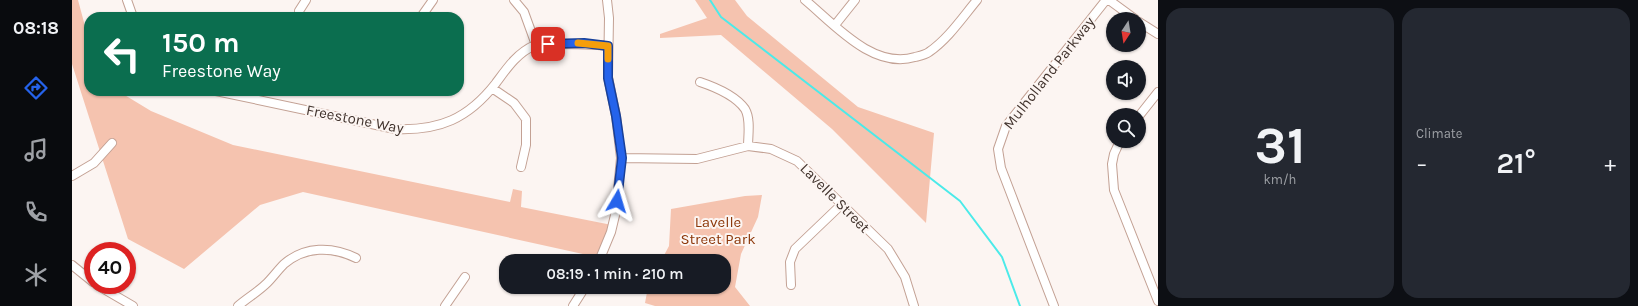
<!DOCTYPE html>
<html lang="en">
<head>
<meta charset="utf-8">
<style>
	body { margin:0; font-family:Karla,sans-serif; background:#242831; color:#f1f3f6; height:100vh; display:flex; flex-direction:column; font-size:15px; white-space:nowrap }
	* { box-sizing:border-box; margin:0 }
	p { font-size:13px; color:#9ea1a6 }
	.icon { flex:none; width:22px; height:22px; fill:none; stroke:currentColor; stroke-width:2; stroke-linecap:round; stroke-linejoin:round }
	.map { position:relative; flex:1; overflow:hidden }
	.drawer { display:flex; flex-direction:column; gap:8px; padding:8px; background:#0d0f14; width:480px }
	.drawer>* { flex:none }
	.banner { position:absolute; left:12px; top:12px; width:380px; height:84px; border-radius:16px; box-shadow:0 1px 3px #0004; background:#0b6e4f; color:#fff; overflow:hidden }
	.needle { width:26px; rotate:192deg }
	.controls { position:absolute; left:1034px; top:12px; display:grid; gap:8px }
	.controls a { display:grid; place-items:center; width:40px; height:40px; border-radius:50%; background:#171b24; box-shadow:0 1px 3px #0004; font-size:20px }
	.speed { position:absolute; left:12px; top:242px; display:flex; gap:8px; font-size:20px; font-weight:700; text-align:center }
	.speed>* { display:grid; place-content:center; width:52px; height:52px; border-radius:50%; background:#171b24; box-shadow:0 1px 3px #0004; line-height:1 }
	.speed .limit { border:6px solid #d22; background:#fff; color:#111 }
	.pin { position:absolute; display:grid; place-items:center; width:34px; height:34px; color:#fff; margin:-17px; border-radius:8px; box-shadow:0 2px 6px #0006 }
	.me { position:absolute; width:44px; margin:-22px; rotate:7deg; stroke-linejoin:round; filter:drop-shadow(0 0 3px #0008) }
	.turn { display:flex; align-items:center; gap:14px; height:84px; padding:0 12px; font-size:18px }
	.turn .icon { width:52px; height:52px; stroke-width:2.5 }
	.turn b { display:block; font-size:28px; line-height:34px }
	.big { font-size:30px; font-weight:600; line-height:1.1 }
	.drawer .tile { flex:1; display:flex; flex-direction:column; justify-content:center; gap:6px; min-width:0; padding:0 14px; border-radius:16px; background:#242831 }
	.drawer .dial { align-items:center; gap:0 }
	.dial b { font-size:52px; line-height:1 }
	.heat { display:flex; justify-content:space-between; align-items:center; font-size:22px; direction:ltr }
	.drawer .tiles { flex:1; display:grid; gap:8px; grid-template-columns:repeat(2,1fr) }
	.trip { position:absolute; left:427px; top:254px; width:232px; height:40px; border-radius:16px; background:#171b24; box-shadow:0 1px 3px #0004; font-weight:600; line-height:40px; text-align:center }
	main { display:flex; flex:1; min-height:0 }
	.menu { display:flex; flex-direction:column; width:72px; justify-content:space-around; align-items:center; background:#090b0e; color:#9ea1a6 }
	.menu .icon { width:28px; height:28px }
	.menu .active { color:#2563eb }
	.menu b { font-size:18px; color:#f1f3f6 }
	.map>svg:first-child { display:block }
</style>
</head>
<body>
<main>
<nav class="menu">
<b>08:18</b>
<svg class="icon active" aria-label="directions" viewBox="0 0 24 24"><path d="M12 3l9 9-9 9-9-9zM9 14v-3h6M13 9l2 2-2 2"/></svg>
<svg class="icon" aria-label="music" viewBox="0 0 24 24"><path d="M9 18V5l10-2v13"/><circle cx="6" cy="18" r="3"/><circle cx="16" cy="16" r="3"/></svg>
<svg class="icon" aria-label="phone" viewBox="0 0 24 24"><path d="M5 4h4l2 5-3 2q2 4 5 5l2-3 5 2v4C11 20 4 13 5 4z"/></svg>
<svg class="icon" aria-label="climate" viewBox="0 0 24 24"><path d="M12 3v18M4 7l16 10M4 17L20 7"/></svg>
</nav>
<div class="map">
<svg width="1086" height="306" viewBox="0 0 1086 306">
	<rect width="100%" height="100%" fill="#fcf5f2"/>
	<path fill="#f5c3af" d="M0 0H6L17 41V91H46L79 111 161 145 438 202 441 189 450 191 449 207 540 225 529 258 231 192 188 205 112 269 56 239 0 64Z
		M623 0H663L675 16 786 107 862 133 854 223 760 129 649 35 588 38V34L635 18Z
		M690 195 686 217 669 254 663 287 678 306H583L573 303 576 287H652V261H589L597 246 599 209 673 196Z"/>
	<g fill="none" stroke-linecap="round" stroke-linejoin="round">
		<path stroke="#4beae9" stroke-width="2" d="M638 0 649 17 888 201 930 257 948 306"/>
		<defs>
			<path id="minor" d="M55 0 61 17
				M442 0 452 12 464 45
				M733 0C762 24 801 70 843 57 847 56 853 55 857 52 876 39 890 18 905 0
				M1037 0 1063 19
				M227 11 234 0
				M349 17 361 0
				M1067 22 1086 34
				M763 25 783 0
				M628 82C643 87 663 95 673 109 679 119 676 136 676 146
				M420 88 442 103 454 119V145L449 167
				M144 91 323 129C367 131 396 119 424 83 435 68 445 53 463 45 468 43 475 44 481 44 499 44 517 44 536 46
				M1067 116 1086 92
				M1048 141 1042 154 1040 164 1042 190 1086 301
				M549 158 625 159 676 146 699 149 725 161 816 249 833 277 842 306
				M0 176 22 163 40 143
				M527 261 539 232 544 211 549 158 544 116 536 77 537 18 535 0
				M0 265 21 282
				M25 285 61 306
				M719 285 718 262 723 249 769 205
				M166 306C175 298 186 292 195 283 201 277 206 270 212 264 233 246 260 246 284 258
				M373 306 393 277
				M501 306 513 287
				M982 306 929 168 926 149 934 126 1034 0"/>
		</defs>
		<use href="#minor" stroke="#c3a194" stroke-width="10"/>
		<use href="#minor" stroke="#fff" stroke-width="8"/>
	</g>
	<g fill="none" stroke-linecap="round" stroke-linejoin="round">
		<defs>
			<path id="route" d="M476 44 512 43 536 46V78L544 116 550 158 545 201"/>
		</defs>
		<use href="#route" stroke="#184099" stroke-width="10"/>
		<use href="#route" stroke="#2563eb" stroke-width="7"/>
		<path stroke="#f59e0b" stroke-width="7" d="M506 43 536 46V59"/>
	</g>
	<g text-anchor="middle" stroke-width="4" stroke-linejoin="round" paint-order="stroke">
		<g font-size="15" fill="#41332d" stroke="#fcf5f2">
			<text transform="translate(977 73) rotate(-52)" y="5">Mulholland Parkway</text>
			<text transform="translate(283 119) rotate(11)" y="5">Freestone Way</text>
			<text transform="translate(763 198) rotate(45)" y="5">Lavelle Street</text>
		</g>
		<g font-size="15" fill="#8c3709" stroke="#fcf5f2">
			<text x="646" y="227">Lavelle<tspan x="646" dy="17">Street Park</tspan></text>
		</g>
	</g>
</svg>
<div class="controls">
<a><svg class="needle" viewBox="-14 -14 28 28"><path d="M0-13l5 13h-10z" fill="#e53935"/><path d="M0 13l5-13h-10z" fill="#9ea1a6"/></svg></a>
<a><svg class="icon" aria-label="sound" viewBox="0 0 24 24"><path d="M4 9h4l5-4v14l-5-4H4zM17 9q2 3 0 6"/></svg></a>
<a><svg class="icon" aria-label="search" viewBox="0 0 24 24"><circle cx="10" cy="10" r="6"/><path d="M15 15l6 6"/></svg></a>
</div>
<div class="speed"><div class="limit">40</div></div>
<div class="pin" style="left:476px;top:44px;background:#d93025"><svg class="icon" aria-label="arrive" viewBox="0 0 24 24"><path d="M6 21V4h12l-3 4 3 4H6"/></svg></div>
<svg class="me" style="left:545px;top:201px" viewBox="-20 -20 40 40"><path d="M0-17L14 15 0 8-14 15z" fill="#2563eb" stroke="#fff" stroke-width="4"/></svg>
<div class="trip">08:19 · 1 min · 210 m</div>
<div class="banner">
<div class="turn"><svg class="icon" aria-label="left" viewBox="0 0 24 24"><path d="M17 20v-9H6M10 6l-5 5 5 5"/></svg><div><b>150 m</b>Freestone Way</div></div>
</div>
</div>
<section class="drawer">
<div class="tiles">
<div class="tile dial"><b>31</b><p>km/h</p></div>
<div class="tile"><p>Climate</p>
<div class="heat"><a>−</a><b class="big">21°</b><a>+</a></div>
</div>
</div>
</section>
</main>
</body>
</html>
